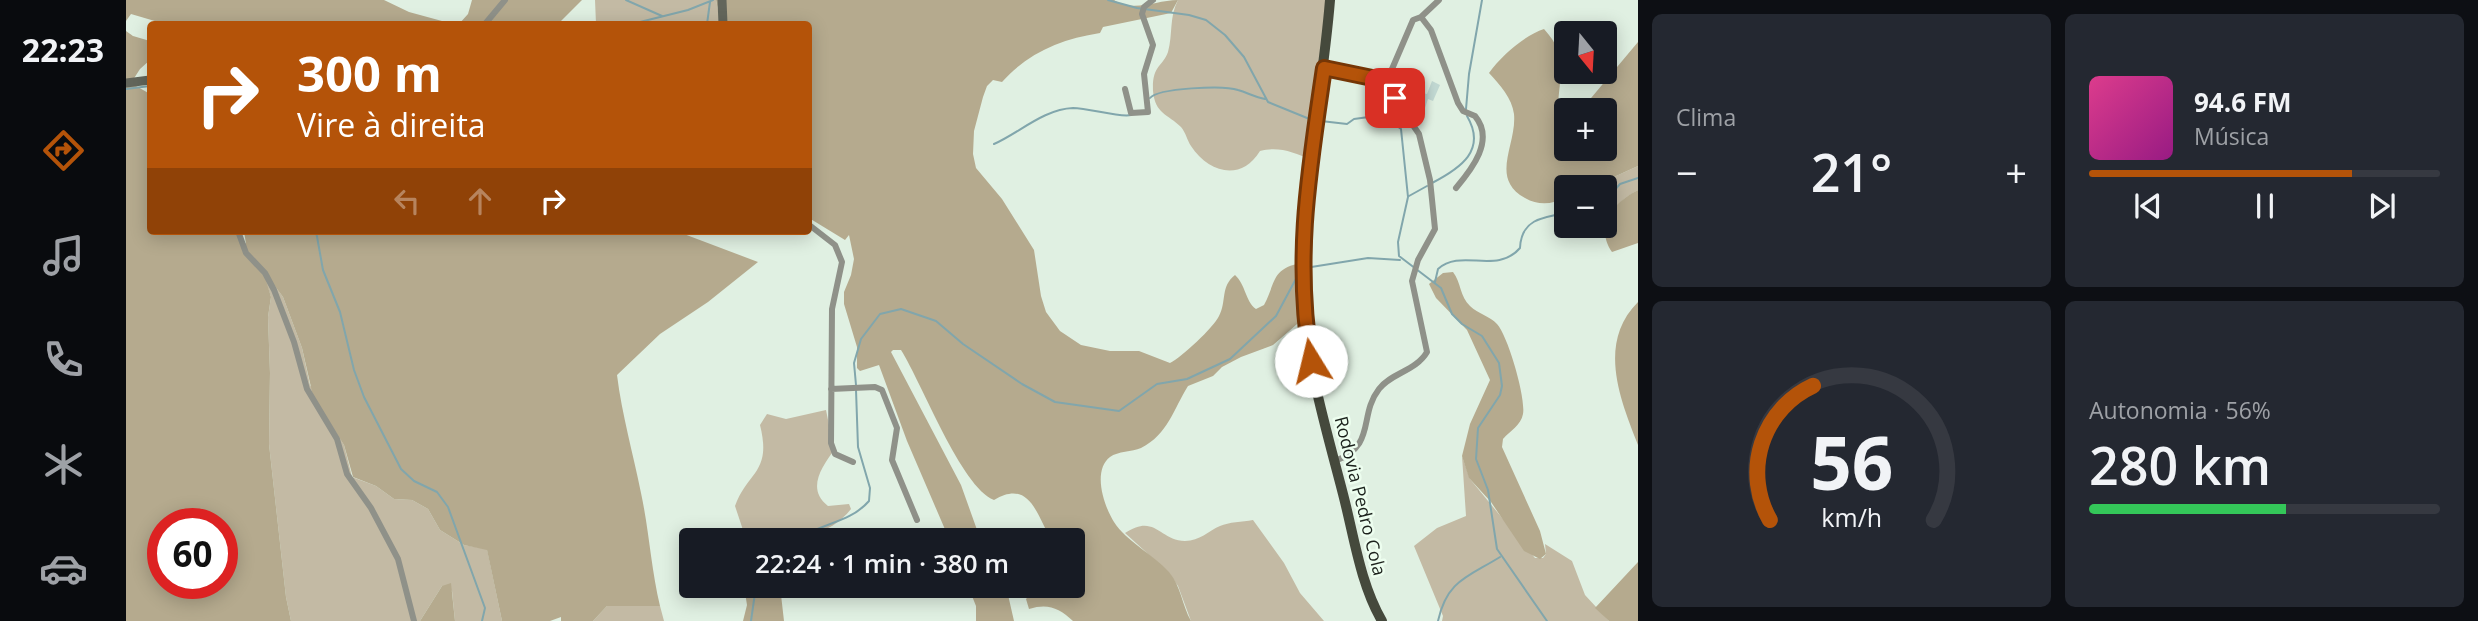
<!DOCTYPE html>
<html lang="pt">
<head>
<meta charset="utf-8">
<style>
	body { margin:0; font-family:"Open Sans",sans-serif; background:#242831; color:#f1f3f6; height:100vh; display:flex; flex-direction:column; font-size:26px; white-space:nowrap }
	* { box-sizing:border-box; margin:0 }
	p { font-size:23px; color:#9ea1a6 }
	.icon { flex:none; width:38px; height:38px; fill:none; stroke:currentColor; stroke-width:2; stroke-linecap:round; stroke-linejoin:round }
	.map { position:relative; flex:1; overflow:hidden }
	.panel { display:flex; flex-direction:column; gap:14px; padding:14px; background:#0d0f14; width:840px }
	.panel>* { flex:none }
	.guide { position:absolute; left:21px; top:21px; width:665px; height:214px; border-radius:7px; box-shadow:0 4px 18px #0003; background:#b45309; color:#fff; overflow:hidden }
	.needle { width:46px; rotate:162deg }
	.controls { position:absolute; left:1428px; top:21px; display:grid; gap:14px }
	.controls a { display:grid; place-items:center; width:63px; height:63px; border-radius:7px; background:#171b24; box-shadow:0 4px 18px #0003; font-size:35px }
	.speed { position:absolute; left:21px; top:508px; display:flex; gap:14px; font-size:35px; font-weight:700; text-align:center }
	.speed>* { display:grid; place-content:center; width:91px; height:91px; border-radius:50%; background:#171b24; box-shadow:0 4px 18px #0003; line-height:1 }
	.speed .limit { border:10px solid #d22; background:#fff; color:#111 }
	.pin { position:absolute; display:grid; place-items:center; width:60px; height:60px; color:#fff; margin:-30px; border-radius:14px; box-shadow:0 4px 10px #0006 }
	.me { position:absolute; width:77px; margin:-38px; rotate:351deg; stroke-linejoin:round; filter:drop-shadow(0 0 5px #0008) }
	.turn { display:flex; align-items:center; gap:24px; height:147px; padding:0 35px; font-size:32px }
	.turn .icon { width:91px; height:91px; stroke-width:2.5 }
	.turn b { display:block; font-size:49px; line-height:60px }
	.lanes { display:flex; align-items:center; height:66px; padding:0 35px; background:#0003; justify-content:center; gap:35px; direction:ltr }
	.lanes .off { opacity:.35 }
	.big { font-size:52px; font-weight:600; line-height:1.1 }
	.panel .card { flex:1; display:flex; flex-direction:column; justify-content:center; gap:10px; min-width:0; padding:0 24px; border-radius:10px; background:#242831 }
	.panel .dial { align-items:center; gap:0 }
	.dial svg { height:182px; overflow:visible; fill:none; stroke:#363941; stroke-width:7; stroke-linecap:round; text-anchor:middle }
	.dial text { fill:#f1f3f6; stroke:none }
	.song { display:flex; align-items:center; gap:21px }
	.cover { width:84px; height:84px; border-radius:10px; background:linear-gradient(135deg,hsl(330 70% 55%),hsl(310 70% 35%)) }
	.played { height:7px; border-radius:4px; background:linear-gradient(90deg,#b45309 75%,#363941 75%) }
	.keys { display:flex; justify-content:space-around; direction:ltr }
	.heat { display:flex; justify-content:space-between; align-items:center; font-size:38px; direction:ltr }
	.charge { height:10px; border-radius:5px; background:linear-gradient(90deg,#34c759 56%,#363941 0) }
	.panel .tiles { flex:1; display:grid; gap:14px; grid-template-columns:repeat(2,1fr) }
	.trip { position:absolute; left:553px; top:528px; width:406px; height:70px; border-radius:7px; background:#171b24; box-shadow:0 4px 18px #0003; font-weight:600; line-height:70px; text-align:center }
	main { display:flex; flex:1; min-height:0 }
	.menu { display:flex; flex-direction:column; width:126px; justify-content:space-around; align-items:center; background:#090b0e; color:#9ea1a6 }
	.menu .icon { width:49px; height:49px }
	.menu .active { color:#b45309 }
	.menu b { font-size:32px; color:#f1f3f6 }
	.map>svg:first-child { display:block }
</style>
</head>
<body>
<main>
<nav class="menu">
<b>22:23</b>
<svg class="icon active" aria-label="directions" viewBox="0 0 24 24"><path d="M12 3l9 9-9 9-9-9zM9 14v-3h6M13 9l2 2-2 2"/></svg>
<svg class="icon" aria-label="music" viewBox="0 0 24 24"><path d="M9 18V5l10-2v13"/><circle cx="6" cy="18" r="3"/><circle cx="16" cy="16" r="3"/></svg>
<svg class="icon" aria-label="phone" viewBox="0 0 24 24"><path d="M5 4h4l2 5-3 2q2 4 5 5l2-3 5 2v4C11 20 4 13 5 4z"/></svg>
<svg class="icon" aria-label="climate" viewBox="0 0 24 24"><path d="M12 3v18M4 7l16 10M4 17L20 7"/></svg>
<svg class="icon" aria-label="car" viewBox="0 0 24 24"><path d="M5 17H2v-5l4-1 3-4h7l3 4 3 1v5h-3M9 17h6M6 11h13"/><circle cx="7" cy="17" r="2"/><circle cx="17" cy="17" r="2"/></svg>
</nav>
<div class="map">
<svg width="1512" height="621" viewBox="0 0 1512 621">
	<rect width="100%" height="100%" fill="#e0f0e2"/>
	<path fill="#c3baa4" d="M469 0H590L595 24H470Z
		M1052 0H1208L1185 160C1168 152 1152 146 1134 151 1115 182 1083 173 1065 146 1061 140 1060 133 1055 127 1042 114 1029 114 1027 91 1026 65 1036 68 1042 52 1047 34 1043 17 1052 0Z
		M1512 166V190C1495 199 1488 208 1479 224V187H1466Z
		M134 265 157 297 176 348 184 385 218 445 226 477 250 486 268 499 286 500 302 509 314 530 338 545 361 549 376 621H329L326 591 316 586 294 621H165L160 597 143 444 144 373 142 317 145 297Z
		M700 410 708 450C696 467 680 489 702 506L723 504 725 509C699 542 655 541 618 541L619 536 609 506C622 471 646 473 634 425L641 414 660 419Z
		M1336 456 1344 479 1409 558H1417L1420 554 1419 544 1446 561 1459 595 1483 621H1316L1317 616 1288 546 1311 528 1340 516Z
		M1127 520 1158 563 1174 593 1198 621H1065L1052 586 1043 573 999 533C1029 513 1033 540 1059 541 1074 541 1082 531 1094 526 1103 522 1116 522 1127 520Z
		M492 604 534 606 538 621H467L481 606Z"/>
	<path fill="#b5aa8e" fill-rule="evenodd" d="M0 0H258L283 12 327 24H39L5 14 0 21Z
		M346 0H456L432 24H333L342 14Z
		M590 0H988C1008 13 1030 0 1052 0L1045 13 977 27 974 33C935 39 902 53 876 82L867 80 861 86 857 97 848 131 847 154 850 168 876 199 908 250 915 296 920 312 934 331 955 345 984 351H1013L1044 363C1055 358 1088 327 1093 316 1101 301 1094 287 1109 275 1120 285 1119 301 1130 309L1138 305C1150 283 1145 268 1176 263L1178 318 1147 345 1115 357 1096 367 1087 376 1062 386C1047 410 1042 434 1015 448 1006 452 992 451 984 457 966 471 978 506 988 522 1001 542 1027 554 1043 572 1055 586 1056 605 1065 621H947C933 608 922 603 903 609L900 599 912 586H947V541H926C911 516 904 478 868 500 835 487 796 383 775 350H767L765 352 835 485 855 541H824L781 441 753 365 734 371 731 368V347L718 304V292L725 275 728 259 723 235 719 240 683 218 682 24H595Z
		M1418 29C1442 55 1434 73 1432 105L1440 116V149H1479V110H1455L1512 42V166L1466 187H1440V198C1426 204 1413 206 1399 198 1363 178 1391 145 1388 114 1386 98 1374 85 1363 73 1375 56 1399 35 1418 29Z
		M0 31 7 36 24 41V60L14 69 5 83 24 94V231H109L120 244 118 231H550L632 262 582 302 534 334 491 375C496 415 507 453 515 493 523 530 525 568 534 606H481L467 621H435V617L424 621H376L361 550 338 545 314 530 302 509 286 500 268 499 250 486 227 477 218 445 187 396 176 348 157 297 137 270 145 297 142 317 144 373 143 444 160 597 165 621H0ZM37 523H96V583H37Z
		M1512 190V243L1486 252C1468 226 1488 202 1512 190Z
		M1327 272C1335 282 1334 297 1344 306 1352 314 1364 316 1371 324 1382 336 1400 398 1397 414 1395 425 1384 431 1377 439L1376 447 1414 531 1420 554 1414 559 1398 551 1365 502 1343 478 1336 456 1344 424 1364 380 1341 330 1310 298 1303 284 1317 273Z
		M1512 302V445C1494 399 1471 343 1512 302Z
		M1512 562V621H1483L1469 608Z
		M325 583 329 621H294L316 586Z
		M618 586H654L658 621H617L621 605Z
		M842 586H880L888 621H850V606Z"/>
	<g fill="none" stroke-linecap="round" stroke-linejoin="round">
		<path stroke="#81a6ac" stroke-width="2" d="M500 0 536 16
			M982 0 1011 8 1063 15 1080 20 1099 35 1118 57 1142 102 1186 120
			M506 24 562 10 587 0
			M581 24 584 2
			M0 89 24 86
			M1024 98C1032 88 1098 85 1112 90 1122 93 1129 97 1139 99
			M1340 109 1343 74 1356 0
			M1195 121 1221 124 1228 119 1250 116 1263 120 1275 129 1282 197 1272 242 1273 256 1315 288 1326 314 1336 324 1356 336 1373 363 1376 386 1374 395 1352 428 1350 459 1362 490 1371 549 1421 621
			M868 144C893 133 918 109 947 108 963 108 994 118 1005 115
			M1306 183C1335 168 1361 150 1341 116
			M1283 196 1301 186
			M1479 201 1494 184 1512 178
			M190 231 197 270 214 312 228 370 238 397 275 469 288 481 311 492 322 507 359 608 356 621
			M1179 268 1242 258 1274 260
			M1309 282 1312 269C1335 248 1371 275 1394 248 1395 220 1416 217 1440 213
			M730 385 728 363 735 339 754 314 775 309 810 321 837 344 896 384 929 402 993 411 1031 384 1061 379 1104 359 1150 316 1172 275
			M669 541C693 523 723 524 743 501L744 488 732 447 730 390
			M625 621 630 586
			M1312 621C1321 580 1342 577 1374 557"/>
	</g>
	<path fill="#c0d7d1" d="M1306 81 1314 85 1307 101 1302 99 1299 108 1284 102 1288 91 1301 94Z"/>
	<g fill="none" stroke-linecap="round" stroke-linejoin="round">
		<path stroke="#8f9189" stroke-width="6" d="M1295 17 1305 30 1332 103 1337 111 1349 116C1369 140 1346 169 1330 188
			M359 24 379 0
			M1198 68 1256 80 1293 134 1304 180 1309 229 1292 260 1286 281 1301 352C1290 371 1265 373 1253 389 1232 416 1251 445 1209 461
			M1256 80 1266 69 1287 20 1295 17 1313 0
			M999 89 1005 113 1022 112 1018 74 1027 45 1016 14 1018 7 1027 0
			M682 224 709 245 716 262 706 309 705 443 709 454 727 462
			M112 231 120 253 139 273 148 290 168 342 181 389 211 439 221 474 245 508 272 559 288 621
			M705 389 749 387 756 390 771 428 766 460 791 520"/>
		<path stroke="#63665b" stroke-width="9" d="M596 0 597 24
			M0 83 24 80"/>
		<path stroke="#45493c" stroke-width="10" d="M1204 0C1196 101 1172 200 1177 302 1181 366 1201 432 1217 494 1228 536 1234 583 1256 621"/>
	</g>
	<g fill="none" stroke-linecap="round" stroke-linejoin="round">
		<defs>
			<path id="route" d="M1185 361C1168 257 1183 171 1198 68L1256 80 1269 98"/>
		</defs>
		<use href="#route" stroke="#753606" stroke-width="18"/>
		<use href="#route" stroke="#b45309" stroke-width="12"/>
	</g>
	<g text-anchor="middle" stroke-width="5" stroke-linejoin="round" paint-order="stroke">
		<g font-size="18" fill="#1b211c" stroke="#edfeef">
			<text transform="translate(1234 496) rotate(76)" y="6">Rodovia Pedro Cola</text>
		</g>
	</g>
</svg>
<div class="controls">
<a><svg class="needle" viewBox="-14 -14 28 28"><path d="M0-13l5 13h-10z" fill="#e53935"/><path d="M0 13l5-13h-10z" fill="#9ea1a6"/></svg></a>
<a>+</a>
<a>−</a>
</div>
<div class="speed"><div class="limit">60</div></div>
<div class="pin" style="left:1269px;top:98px;background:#d93025"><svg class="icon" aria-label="arrive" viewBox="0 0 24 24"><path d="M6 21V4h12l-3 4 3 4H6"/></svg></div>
<svg class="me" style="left:1185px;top:361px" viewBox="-20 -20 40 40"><circle r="19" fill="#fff"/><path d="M0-13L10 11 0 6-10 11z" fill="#b45309"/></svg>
<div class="trip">22:24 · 1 min · 380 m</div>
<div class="guide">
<div class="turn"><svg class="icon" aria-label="right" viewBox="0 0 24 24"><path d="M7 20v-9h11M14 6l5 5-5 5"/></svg><div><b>300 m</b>Vire à direita</div></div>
<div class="lanes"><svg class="icon off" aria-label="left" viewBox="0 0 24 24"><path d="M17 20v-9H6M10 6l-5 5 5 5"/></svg><svg class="icon off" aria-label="ahead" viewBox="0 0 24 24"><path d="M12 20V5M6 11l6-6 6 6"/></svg><svg class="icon" aria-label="right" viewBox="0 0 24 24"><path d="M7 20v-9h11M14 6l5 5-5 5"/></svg></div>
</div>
</div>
<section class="panel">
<div class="tiles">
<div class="card"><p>Clima</p>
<div class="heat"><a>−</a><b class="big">21°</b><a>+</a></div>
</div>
<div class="card">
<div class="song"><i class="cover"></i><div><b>94.6 FM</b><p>Música</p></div></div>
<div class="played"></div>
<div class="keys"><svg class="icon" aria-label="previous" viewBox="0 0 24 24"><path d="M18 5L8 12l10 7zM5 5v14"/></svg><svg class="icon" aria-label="pause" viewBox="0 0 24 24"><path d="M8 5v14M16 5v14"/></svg><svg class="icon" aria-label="next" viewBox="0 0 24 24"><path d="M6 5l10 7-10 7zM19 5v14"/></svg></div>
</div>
<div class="card dial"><svg viewBox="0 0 100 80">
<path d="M14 69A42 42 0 1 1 86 69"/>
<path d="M14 69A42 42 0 0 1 33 10" stroke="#b45309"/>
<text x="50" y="56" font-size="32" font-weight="700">56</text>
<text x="50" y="72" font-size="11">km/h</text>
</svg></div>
<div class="card"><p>Autonomia · 56%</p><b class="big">280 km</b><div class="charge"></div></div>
</div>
</section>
</main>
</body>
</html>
